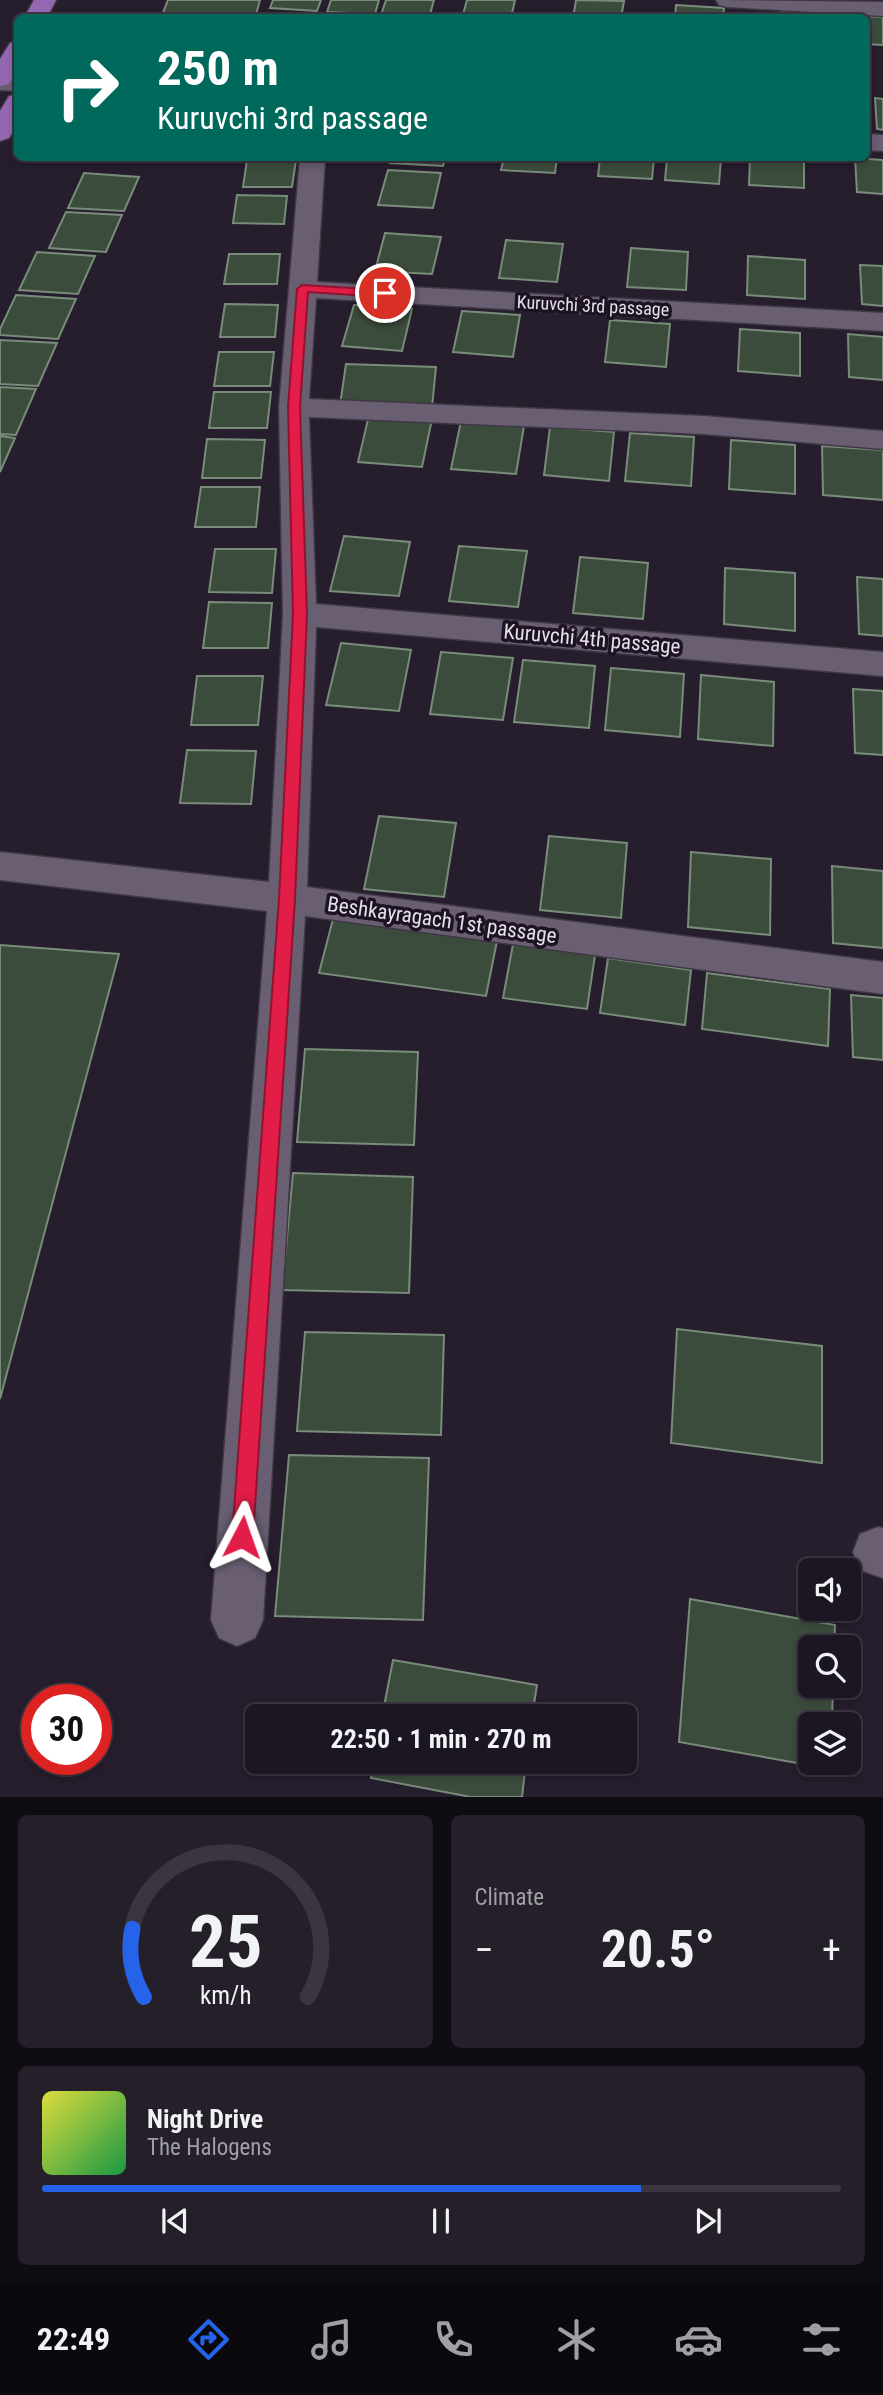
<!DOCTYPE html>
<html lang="en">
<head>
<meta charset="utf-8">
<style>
	body { margin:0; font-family:"Roboto Condensed",sans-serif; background:#251f2a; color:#f1f3f6; height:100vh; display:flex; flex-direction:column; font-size:26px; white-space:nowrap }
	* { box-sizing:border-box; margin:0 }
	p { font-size:23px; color:#a09fa5 }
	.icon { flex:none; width:38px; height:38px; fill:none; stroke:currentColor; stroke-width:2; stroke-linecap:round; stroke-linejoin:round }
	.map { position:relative; height:1797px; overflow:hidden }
	.details { display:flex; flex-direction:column; gap:18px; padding:18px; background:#0f0c13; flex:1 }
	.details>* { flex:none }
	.hud { position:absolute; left:14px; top:14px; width:856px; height:147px; border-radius:10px; box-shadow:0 4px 10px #0003,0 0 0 2px #3a3540; background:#00695c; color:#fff; overflow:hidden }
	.buttons { position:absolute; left:798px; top:1558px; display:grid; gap:14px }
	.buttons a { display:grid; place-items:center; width:63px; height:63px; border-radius:10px; background:#1c1622; box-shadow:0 4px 10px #0003,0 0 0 2px #3a3540; font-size:35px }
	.speed { position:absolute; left:21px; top:1684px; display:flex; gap:14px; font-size:35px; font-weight:700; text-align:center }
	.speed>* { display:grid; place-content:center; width:91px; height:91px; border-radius:50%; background:#1c1622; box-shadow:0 4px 10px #0003,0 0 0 2px #3a3540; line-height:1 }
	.speed .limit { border:10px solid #d22; background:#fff; color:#111 }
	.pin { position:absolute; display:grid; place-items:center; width:60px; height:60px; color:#fff; margin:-30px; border:4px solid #fff; border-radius:50%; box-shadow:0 2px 7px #0007 }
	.me { position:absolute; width:77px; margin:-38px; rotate:4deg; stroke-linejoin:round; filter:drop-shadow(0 0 5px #0008) }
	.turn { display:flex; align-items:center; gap:24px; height:147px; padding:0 28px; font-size:32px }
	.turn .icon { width:91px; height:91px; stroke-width:2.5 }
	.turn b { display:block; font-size:49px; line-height:60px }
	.big { font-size:52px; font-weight:700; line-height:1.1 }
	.details .widget { flex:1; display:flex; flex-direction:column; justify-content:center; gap:10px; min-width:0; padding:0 24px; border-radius:10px; background:#251f2a }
	.details .dial { align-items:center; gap:0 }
	.dial svg { height:182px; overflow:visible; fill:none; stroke:#3a3540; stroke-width:7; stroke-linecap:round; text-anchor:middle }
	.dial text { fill:#f1f3f6; stroke:none }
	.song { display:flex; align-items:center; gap:21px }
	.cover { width:84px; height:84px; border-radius:10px; background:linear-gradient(135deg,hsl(60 70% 55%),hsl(140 70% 35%)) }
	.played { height:7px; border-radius:4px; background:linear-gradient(90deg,#2563eb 75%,#3a3540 75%) }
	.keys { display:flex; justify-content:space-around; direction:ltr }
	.heat { display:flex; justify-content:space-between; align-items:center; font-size:38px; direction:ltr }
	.details .tiles { flex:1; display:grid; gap:18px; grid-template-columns:1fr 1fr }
	.widget:last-child { grid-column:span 2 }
	.trip { position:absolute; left:245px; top:1704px; width:392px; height:70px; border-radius:10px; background:#1c1622; box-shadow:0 4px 10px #0003,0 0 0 2px #3a3540; font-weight:700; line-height:70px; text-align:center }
	.tab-bar { display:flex; height:112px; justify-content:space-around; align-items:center; background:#0b090e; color:#a09fa5 }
	.tab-bar .icon { width:49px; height:49px }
	.tab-bar .current { color:#2563eb }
	.tab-bar b { font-size:32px; color:#f1f3f6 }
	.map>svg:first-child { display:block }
</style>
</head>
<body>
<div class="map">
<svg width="883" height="1797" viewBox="0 0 883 1797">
	<rect width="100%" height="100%" fill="#261d2d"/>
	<path fill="#3c4c3c" stroke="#798b7a" stroke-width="2" d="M168 0H260L255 18H161Z
		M273 0H321L317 11 270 8Z
		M331 0H379L375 14 327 12Z
		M386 0H434L429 18 381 15Z
		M467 0H515L511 18H462Z
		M576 0 624 1 621 18H573Z
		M676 5 724 8 723 18H675Z
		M782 11 831 14V18H782Z
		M857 16 883 17V45L866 44V18Z
		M875 98 883 99V130L877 129Z
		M391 158H445L443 166 390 163Z
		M504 158H557L555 173 501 170Z
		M600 158H654L652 179 598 176Z
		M667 158H721L719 184 665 180Z
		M750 158H804V188L749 185Z
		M855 158 883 160V194L857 192Z
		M247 160H296L292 187H243Z
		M388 170 441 173 433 208 378 205Z
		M84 173 139 177 124 211 68 208Z
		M237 195 287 196 284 224 233 223Z
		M66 212 122 215 106 252 49 248Z
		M385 233 441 237 432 274 375 271Z
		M506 240 563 244 557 282 499 278Z
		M631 248 688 252 686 290 627 287Z
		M37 252 95 256 78 294 19 290Z
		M229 254H280L277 284H224Z
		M748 256 805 260V299L747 295Z
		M860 265 883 266V306L862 304Z
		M16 295 76 299 58 339 0 335V329Z
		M225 304 278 305 275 337H220Z
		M354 305 412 309 402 351 342 346Z
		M462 311 520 315 513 357 453 352Z
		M610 320 670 324 666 367 605 362Z
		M740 329 800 333V376L738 371Z
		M848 334 883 337V380L849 377Z
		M0 340 57 343 38 386 0 384Z
		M219 352H274L270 386H214Z
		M346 364 436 367 432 407 340 405Z
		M0 387 36 389 16 435 0 434Z
		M214 392H271L267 428H209Z
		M369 415 432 419 422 467 358 462Z
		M461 421 524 426 516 474 451 469Z
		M550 427 614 432 609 481 544 475Z
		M630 433 694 437 691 486 625 481Z
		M0 436 15 438 0 472Z
		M207 439 265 440 261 478H202Z
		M731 440 795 445V494L729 489Z
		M822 446 883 450V500L823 495Z
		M201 487H260L256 527H195Z
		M344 536 410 542 399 596 330 591Z
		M459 546 527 551 518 607 449 601Z
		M215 549H276L272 593 209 592Z
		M580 557 648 563 643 619 573 613Z
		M725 568 795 573V631L724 624Z
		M857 577 883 579V636L859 634Z
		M209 602 272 603 268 648H203Z
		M341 643 411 650 399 711 326 705Z
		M441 652 513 658 503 720 430 714Z
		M523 660 595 666 589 728 514 722Z
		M611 668 684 674 680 737 605 730Z
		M701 675 774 682 773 746 698 739Z
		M197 676H263L258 725H191Z
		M853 689 883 691V755L855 753Z
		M187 750 256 751 251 804 180 803Z
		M379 816 456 823 444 897 364 889Z
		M549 836 627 843 621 918 540 910Z
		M691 852 771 859 770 935 688 927Z
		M832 866 883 871V948L833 943Z
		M333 919 497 941 486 996 319 973Z
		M513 944 595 955 587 1009 503 998Z
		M0 945 119 954 0 1399Z
		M608 958 691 970 685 1025 600 1013Z
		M707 973 830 989 828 1046 702 1029Z
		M851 995 883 998V1060L853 1057Z
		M305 1049 418 1052 414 1145 297 1142Z
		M293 1173 413 1177 409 1293 282 1290Z
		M677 1329 822 1346V1463L671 1443Z
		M305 1332 444 1335 441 1435 297 1431Z
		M289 1455 429 1458 423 1620 275 1616Z
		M690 1599 835 1625 834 1647H810V1685H833L832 1724H810V1762H831V1769L679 1742Z
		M393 1660 537 1685 532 1717H382Z
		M374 1762H526L522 1797H471L371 1778Z"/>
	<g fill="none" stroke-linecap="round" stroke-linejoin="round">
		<defs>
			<path id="minor" d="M716 0 883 2V16L727 7 719 5Z
				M0 76 18 77V91L0 90Z
				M866 134 883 135V151L866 150Z
				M300 158H325L317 282 883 313V331L316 298 309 399 704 416 883 431V449L704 434 309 417 316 604 883 652V676L316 627 307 887 883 962V994L305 916 263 1620 255 1638 237 1646 219 1638 211 1620 267 911 0 880V852L269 882 283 614 279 407Z
				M878 1527 883 1528V1578L860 1570 853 1552 860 1534Z"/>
			<path id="major" d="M34 0H56L47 18H24Z
				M18 41V69L9 84 0 86V59L10 43Z
				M18 94V124L9 138 0 141V111L9 96Z"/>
		</defs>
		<use href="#minor" stroke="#3e3744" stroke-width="3"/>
		<use href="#major" stroke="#3e3744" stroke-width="3"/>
		<use href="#minor" fill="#695e72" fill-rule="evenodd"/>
		<use href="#major" fill="#9468b1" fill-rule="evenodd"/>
	</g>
	<path fill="#e11d48" stroke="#92132f" stroke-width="2" d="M302 285 385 290 391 293 385 297 308 292 300 407 307 614 295 899 253 1537 250 1544 242 1547 235 1544 232 1537 279 899 293 614 288 407 297 289Z"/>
	<g text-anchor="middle" stroke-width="7" stroke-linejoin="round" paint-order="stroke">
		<g font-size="18" fill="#e5dfea" stroke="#1d1323">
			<text transform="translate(593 306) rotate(3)" y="6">Kuruvchi 3rd passage</text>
		</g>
		<g font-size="21" fill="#e5dfea" stroke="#1d1323">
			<text transform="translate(592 639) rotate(5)" y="7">Kuruvchi 4th passage</text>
			<text transform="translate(442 920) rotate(8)" y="7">Beshkayragach 1st passage</text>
		</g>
	</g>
</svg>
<div class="buttons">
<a><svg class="icon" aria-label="sound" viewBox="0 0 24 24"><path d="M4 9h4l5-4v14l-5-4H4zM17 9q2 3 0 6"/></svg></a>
<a><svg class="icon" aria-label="search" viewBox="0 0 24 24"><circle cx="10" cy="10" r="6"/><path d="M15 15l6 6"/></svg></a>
<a><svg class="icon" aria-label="layers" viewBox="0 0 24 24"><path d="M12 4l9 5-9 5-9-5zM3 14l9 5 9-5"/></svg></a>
</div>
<div class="speed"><div class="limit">30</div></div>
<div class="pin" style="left:385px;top:293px;background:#d93025"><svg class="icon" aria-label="arrive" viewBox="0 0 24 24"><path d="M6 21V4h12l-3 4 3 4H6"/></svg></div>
<svg class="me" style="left:242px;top:1537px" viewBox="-20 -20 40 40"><path d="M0-17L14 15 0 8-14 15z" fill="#e11d48" stroke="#fff" stroke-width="4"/></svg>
<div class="trip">22:50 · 1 min · 270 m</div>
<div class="hud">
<div class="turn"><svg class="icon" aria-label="right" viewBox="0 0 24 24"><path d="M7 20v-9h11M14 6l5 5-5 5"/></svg><div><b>250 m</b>Kuruvchi 3rd passage</div></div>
</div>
</div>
<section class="details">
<div class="tiles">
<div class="widget dial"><svg viewBox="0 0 100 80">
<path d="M14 69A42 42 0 1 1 86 69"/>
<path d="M14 69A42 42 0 0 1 9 39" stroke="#2563eb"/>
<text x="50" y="56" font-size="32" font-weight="700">25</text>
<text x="50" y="72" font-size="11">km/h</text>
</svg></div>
<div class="widget"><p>Climate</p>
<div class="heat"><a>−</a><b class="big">20.5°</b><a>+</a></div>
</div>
<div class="widget">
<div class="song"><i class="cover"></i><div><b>Night Drive</b><p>The Halogens</p></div></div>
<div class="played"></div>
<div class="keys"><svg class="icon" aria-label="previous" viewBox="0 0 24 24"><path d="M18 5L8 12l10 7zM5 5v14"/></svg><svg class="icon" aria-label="pause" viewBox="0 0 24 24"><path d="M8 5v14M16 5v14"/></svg><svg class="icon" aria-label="next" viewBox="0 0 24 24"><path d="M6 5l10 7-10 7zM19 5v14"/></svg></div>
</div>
</div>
</section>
<nav class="tab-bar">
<b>22:49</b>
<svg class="icon current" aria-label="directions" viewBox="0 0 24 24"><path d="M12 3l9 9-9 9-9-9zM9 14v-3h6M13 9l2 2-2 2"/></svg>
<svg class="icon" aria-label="music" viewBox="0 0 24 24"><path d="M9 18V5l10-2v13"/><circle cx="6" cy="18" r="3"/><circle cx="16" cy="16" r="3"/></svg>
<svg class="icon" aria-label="phone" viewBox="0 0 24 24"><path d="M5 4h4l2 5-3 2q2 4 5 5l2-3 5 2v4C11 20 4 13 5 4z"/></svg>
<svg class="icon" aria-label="climate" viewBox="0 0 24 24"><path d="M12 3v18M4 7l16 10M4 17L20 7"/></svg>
<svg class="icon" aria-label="car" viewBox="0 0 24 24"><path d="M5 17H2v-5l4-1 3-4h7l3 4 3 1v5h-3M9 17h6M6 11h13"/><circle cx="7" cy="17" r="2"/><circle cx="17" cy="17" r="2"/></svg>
<svg class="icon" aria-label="filters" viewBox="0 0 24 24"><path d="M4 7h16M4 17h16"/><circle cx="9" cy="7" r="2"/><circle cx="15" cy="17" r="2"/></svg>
</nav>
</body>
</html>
